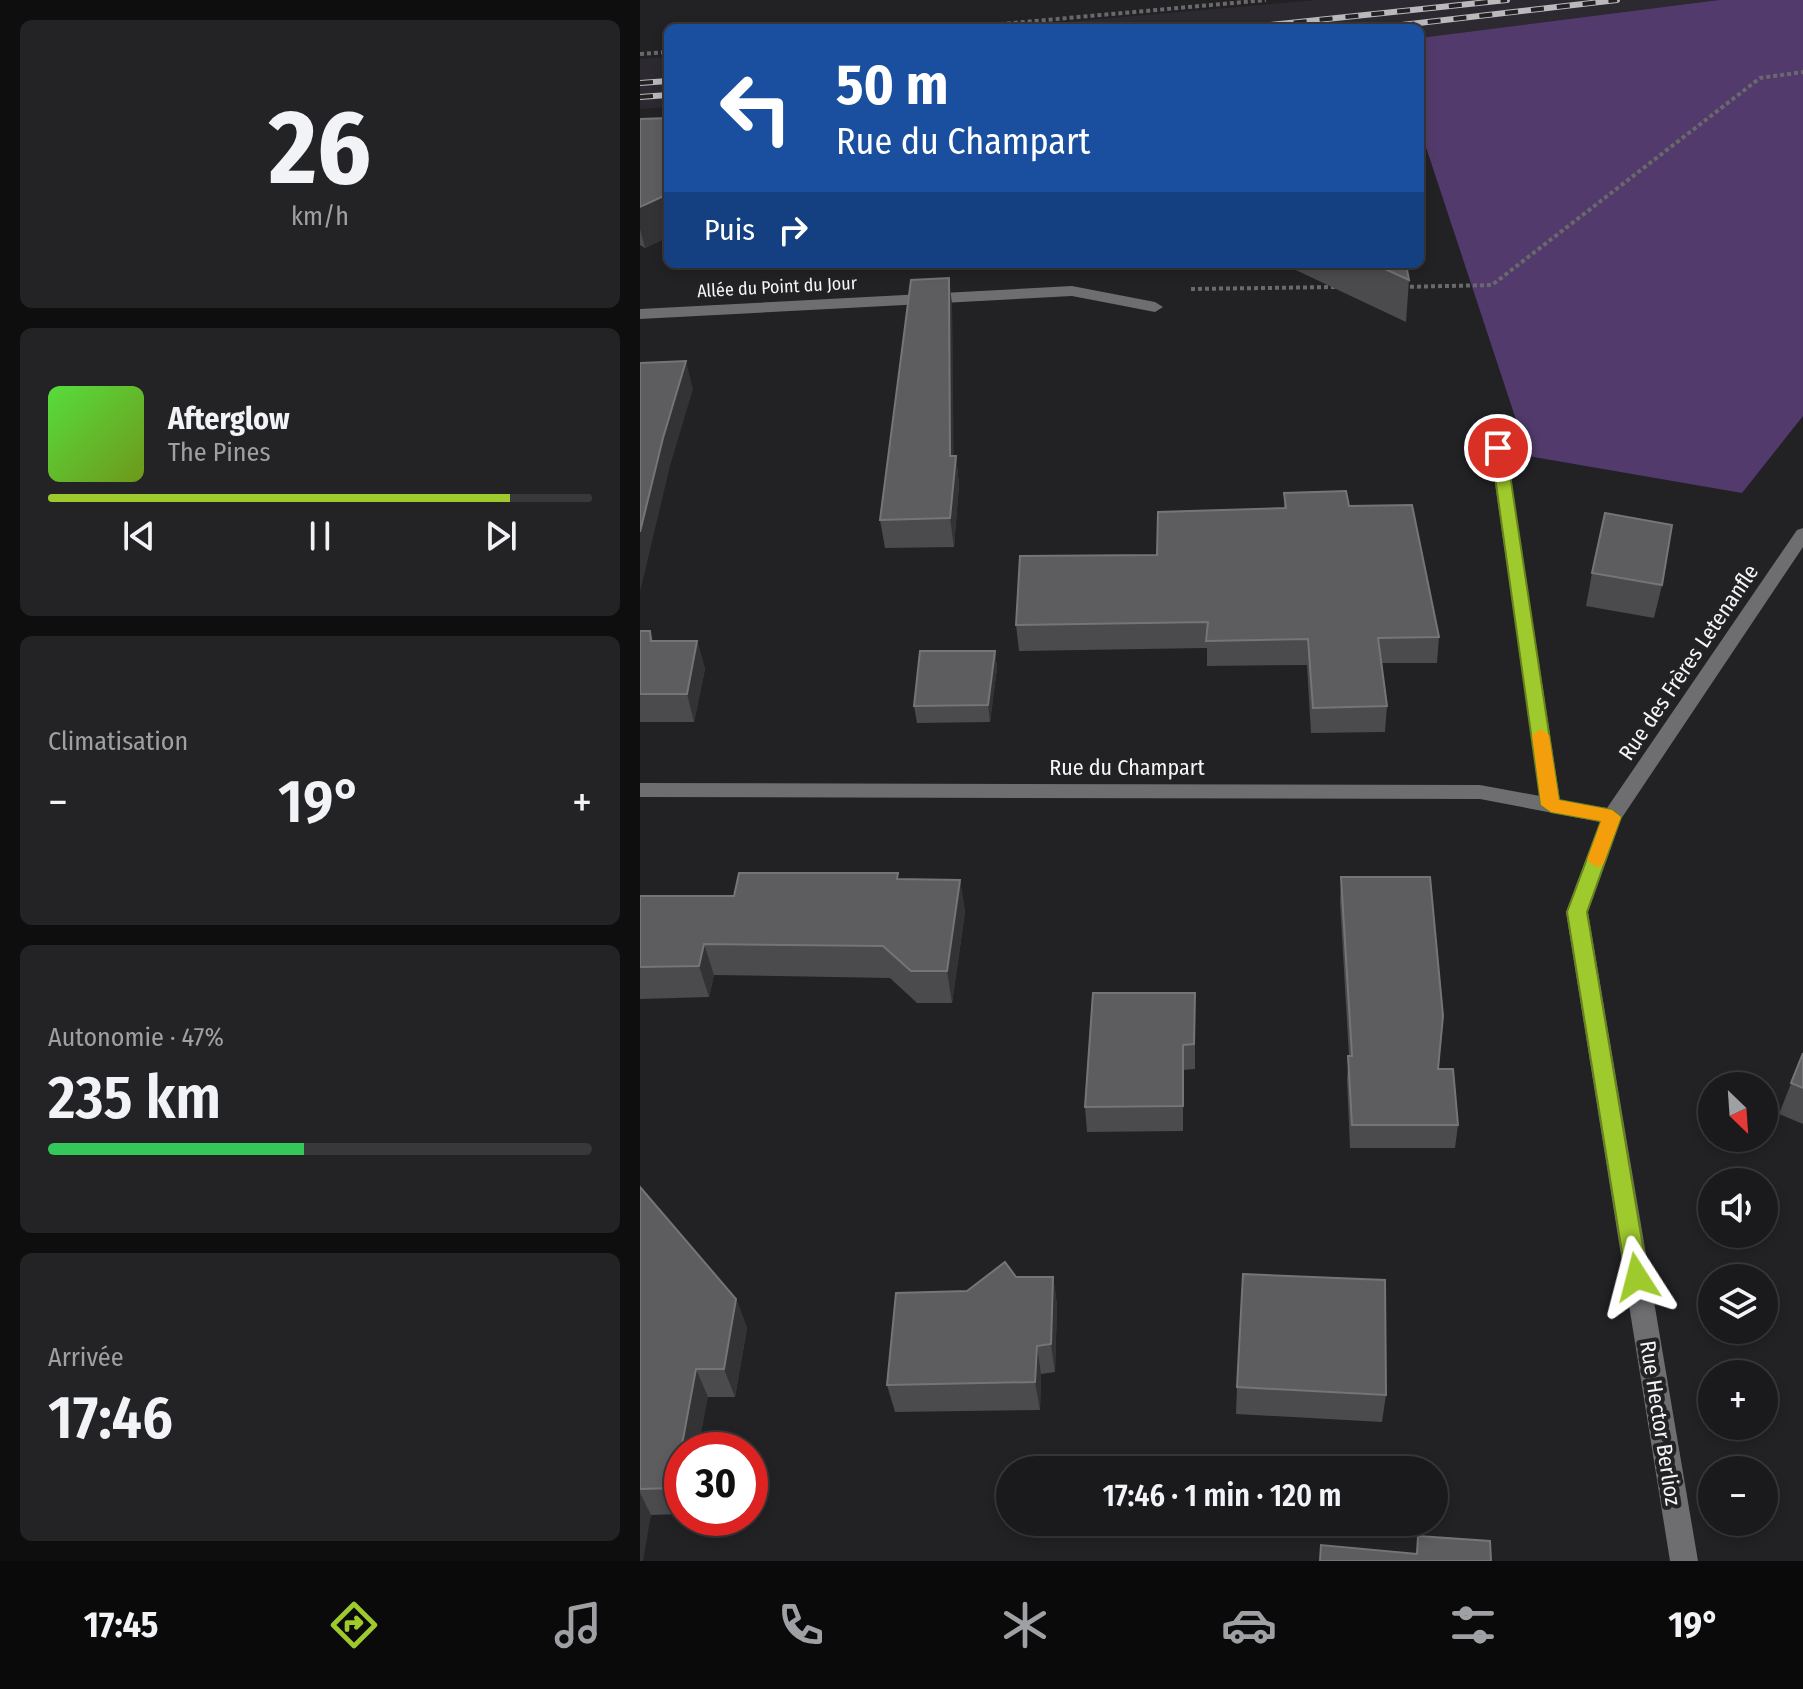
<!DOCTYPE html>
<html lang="fr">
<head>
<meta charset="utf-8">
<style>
	body { margin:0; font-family:"Fira Sans Condensed",sans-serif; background:#232224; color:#f1f3f6; height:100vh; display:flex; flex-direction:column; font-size:30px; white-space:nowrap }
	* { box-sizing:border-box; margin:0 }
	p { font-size:26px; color:#9fa0a3 }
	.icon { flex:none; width:44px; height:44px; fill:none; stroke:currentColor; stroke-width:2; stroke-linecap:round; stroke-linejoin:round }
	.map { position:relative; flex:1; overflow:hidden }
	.drawer { display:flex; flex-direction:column; gap:20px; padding:20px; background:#0e0e0f; width:640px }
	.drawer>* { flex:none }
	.banner { position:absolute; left:24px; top:24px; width:760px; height:244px; border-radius:12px; box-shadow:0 4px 12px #0003,0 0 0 2px #38383a; background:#1a4fa0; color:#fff; overflow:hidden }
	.needle { width:52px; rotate:155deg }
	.controls { position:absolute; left:1058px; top:1072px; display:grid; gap:16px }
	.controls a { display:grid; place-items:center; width:80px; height:80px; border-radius:50%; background:#1a191b; box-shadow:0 4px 12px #0003,0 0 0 2px #38383a; font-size:40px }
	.speed { position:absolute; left:24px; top:1432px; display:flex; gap:16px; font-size:40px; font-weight:700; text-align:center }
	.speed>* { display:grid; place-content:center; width:104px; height:104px; border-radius:50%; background:#1a191b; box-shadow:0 4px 12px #0003,0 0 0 2px #38383a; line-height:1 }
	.speed .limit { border:12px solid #d22; background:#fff; color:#111 }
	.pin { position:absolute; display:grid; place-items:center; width:68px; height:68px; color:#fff; margin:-34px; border:4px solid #fff; border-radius:50%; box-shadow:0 2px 8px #0007 }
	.me { position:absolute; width:88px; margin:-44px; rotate:351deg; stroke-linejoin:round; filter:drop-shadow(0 0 6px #0008) }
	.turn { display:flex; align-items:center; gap:28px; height:168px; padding:0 40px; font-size:36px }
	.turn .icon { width:104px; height:104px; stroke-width:2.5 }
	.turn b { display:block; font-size:56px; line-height:68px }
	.then { display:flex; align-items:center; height:76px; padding:0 40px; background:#0003; gap:16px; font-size:30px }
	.big { font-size:60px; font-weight:600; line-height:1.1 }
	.drawer .card { flex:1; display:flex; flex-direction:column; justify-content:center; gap:12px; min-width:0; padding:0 28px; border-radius:12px; background:#232224 }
	.drawer .dial { align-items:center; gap:0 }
	.dial b { font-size:104px; line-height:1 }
	.song { display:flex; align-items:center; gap:24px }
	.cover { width:96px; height:96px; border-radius:12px; background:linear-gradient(135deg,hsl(110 70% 55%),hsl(80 70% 35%)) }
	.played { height:8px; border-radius:4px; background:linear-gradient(90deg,#9fca2d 85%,#38383a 85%) }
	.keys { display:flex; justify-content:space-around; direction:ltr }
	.heat { display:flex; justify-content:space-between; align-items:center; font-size:44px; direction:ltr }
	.charge { height:12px; border-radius:6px; background:linear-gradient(90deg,#34c759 47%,#38383a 0) }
	.trip { position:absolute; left:356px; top:1456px; width:452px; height:80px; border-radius:40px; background:#1a191b; box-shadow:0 4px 12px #0003,0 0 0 2px #38383a; font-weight:600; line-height:80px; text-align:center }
	.menu { display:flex; height:128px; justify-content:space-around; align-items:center; background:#0a0a0b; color:#9fa0a3 }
	.menu .icon { width:56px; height:56px }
	.menu .current { color:#9fca2d }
	.menu b { font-size:36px; color:#f1f3f6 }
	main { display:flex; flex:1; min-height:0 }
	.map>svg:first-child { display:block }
</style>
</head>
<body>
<main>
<section class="drawer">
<div class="card dial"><b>26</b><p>km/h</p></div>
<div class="card">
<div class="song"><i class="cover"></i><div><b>Afterglow</b><p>The Pines</p></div></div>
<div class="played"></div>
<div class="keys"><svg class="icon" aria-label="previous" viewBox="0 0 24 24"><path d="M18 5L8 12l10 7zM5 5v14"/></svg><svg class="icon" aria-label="pause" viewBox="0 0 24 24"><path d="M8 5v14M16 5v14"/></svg><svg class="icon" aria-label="next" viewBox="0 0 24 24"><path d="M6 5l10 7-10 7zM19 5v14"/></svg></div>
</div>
<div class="card"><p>Climatisation</p>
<div class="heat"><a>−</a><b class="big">19°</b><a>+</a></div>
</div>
<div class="card"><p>Autonomie · 47%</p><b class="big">235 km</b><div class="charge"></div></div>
<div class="card"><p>Arrivée</p><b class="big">17:46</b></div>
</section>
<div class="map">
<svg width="1163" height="1561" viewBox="0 0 1163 1561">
	<rect width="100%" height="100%" fill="#222124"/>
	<path fill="#2c2931" d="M677 0H1079L780 38V28H356Z
		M28 57V107L0 109V59Z"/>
	<path fill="#523b6c" d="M1079 0H1163V416L1102 493 888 456 780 129V38Z"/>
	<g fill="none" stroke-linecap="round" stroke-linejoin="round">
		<path stroke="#69686b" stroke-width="4" stroke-dasharray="4 3" stroke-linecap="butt" d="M318 28 626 0
			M0 54 28 52
			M763 287 852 285 1120 78 1163 72
			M551 289 697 287"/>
		<path fill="#6e6d6f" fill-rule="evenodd" d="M432 286 515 302 523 307 515 312 432 296 0 319V309Z
			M858 443 866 448 920 800 967 808 1157 530 1163 528V547L981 819 948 912 1058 1561H1030L926 912 960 822 840 799 0 797V783L840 785 900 796 850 448Z"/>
		<defs>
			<path id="rail" d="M602 28 867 0
				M736 28 977 0
				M0 83 28 81
				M0 97 28 95"/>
		</defs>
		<use href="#rail" stroke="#bab9bc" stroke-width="6"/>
		<use href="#rail" stroke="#222124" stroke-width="4" stroke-dasharray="13" stroke-linecap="butt"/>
	</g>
	<path fill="#4b4a4d" d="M28 118V237L5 248 0 245V119Z
		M643 264H766L769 280 766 322Z
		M309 278 312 305 313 456H316L319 485 314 547 245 548 240 520Z
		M644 493 709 506 799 637 797 663H742L747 706 745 732 671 733 667 665 567 666V648L379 651 376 625 517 555 644 508Z
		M952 573 1022 585 1014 618 946 606Z
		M0 631H10L13 641H57L65 669 54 722H0Z
		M355 651 357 668 350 722 277 723 274 706Z
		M701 877 798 1069 818 1125 815 1148H710L707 1079 709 1056 700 902Z
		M259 879 320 880 325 912 312 1003H277L250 978 74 975 69 997 0 999V896H94Z
		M555 993V1069L543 1070V1131L447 1132 445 1107Z
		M1163 1053V1124L1139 1114Z
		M0 1187 96 1299 107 1328 95 1397H68L42 1450V1514L11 1515 0 1561Z
		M376 1277H413L417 1305 415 1372 401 1374 400 1410 255 1412 247 1385 327 1291Z
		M597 1387 746 1395 742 1422 596 1414Z"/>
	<path fill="#333235" d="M28 194V237L5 248 0 229V207Z
		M309 278 312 305 314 483 316 456 319 485 314 547 310 518Z
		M46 361 53 389 30 466 0 592V532L23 438Z
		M57 641 65 669 54 722 47 694Z
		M355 651 357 668 350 722 348 705Z
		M320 880 325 912 312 1003 307 971Z
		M64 944 74 975 69 997 59 966Z
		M413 1277 417 1305 415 1372 411 1344Z
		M96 1299 107 1328 95 1397 84 1369Z
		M397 1346 401 1374 400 1410 395 1382Z
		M56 1369 68 1397 58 1450H42V1504L34 1488Z
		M0 1493 11 1515 3 1561H0Z"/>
	<path fill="#5d5c5f" stroke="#757477" stroke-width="2" d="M28 118V194L0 207V119Z
		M734 264H766L769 280Z
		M309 278 310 456H316L310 518 240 520 271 280Z
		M46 361 23 438 0 532V363Z
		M706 491 709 506 772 505 799 637 738 638 747 706 673 708 668 639 566 641 568 622 376 625 380 556 517 555 518 512 646 508 644 493Z
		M965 513 1032 525 1022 585 952 573Z
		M0 631H10L11 641H57L47 694H0Z
		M280 651H355L348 705 274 706Z
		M99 873H258L257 879 320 880 307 971H271L243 946 64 944 59 966 0 967V896H94Z
		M701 877H790L803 1016 798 1069H813L818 1125H712L708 1056H712Z
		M453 993H555L554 1044 543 1045V1106L445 1107Z
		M1163 1053V1088L1151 1083Z
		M0 1187 96 1299 84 1369H56L34 1488 0 1489Z
		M365 1262 376 1277H413L411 1344 397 1346 395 1382 247 1385 256 1293 327 1291Z
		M603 1274 745 1280 746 1395 597 1387Z
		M778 1536 850 1541 851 1561H680L681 1545 777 1554Z"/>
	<path fill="#9fca2d" stroke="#67831d" stroke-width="2" d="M858 443 866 448 919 800 972 810 981 817 947 912 1008 1277 1005 1284 997 1287 989 1284 986 1277 927 912 961 821 911 812 901 805 851 448Z"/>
	<path fill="#f59e0b" d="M901 729 909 735 919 800 972 810 981 817 963 865 956 867 947 860 961 821 911 812 901 805 892 735Z"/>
	<g text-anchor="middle" stroke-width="8" stroke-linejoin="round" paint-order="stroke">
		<g font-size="18" fill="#f5f4f6" stroke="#222124">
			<text transform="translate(137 287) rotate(-3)" y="6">Allée du Point du Jour</text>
		</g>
		<g font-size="22" fill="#f5f4f6" stroke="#222124">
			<text transform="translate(1048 662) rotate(-56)" y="8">Rue des Frères Letenanfle</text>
			<text x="487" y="775">Rue du Champart</text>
			<text transform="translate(1021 1423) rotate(81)" y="8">Rue Hector Berlioz</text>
		</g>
	</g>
</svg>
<div class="controls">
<a><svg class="needle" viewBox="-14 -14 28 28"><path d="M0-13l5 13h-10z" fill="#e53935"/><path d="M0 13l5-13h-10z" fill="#9fa0a3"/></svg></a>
<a><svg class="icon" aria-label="sound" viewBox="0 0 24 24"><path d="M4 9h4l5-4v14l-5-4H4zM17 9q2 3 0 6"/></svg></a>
<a><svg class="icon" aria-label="layers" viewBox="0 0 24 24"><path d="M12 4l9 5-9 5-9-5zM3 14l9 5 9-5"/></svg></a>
<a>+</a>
<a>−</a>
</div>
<div class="speed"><div class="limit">30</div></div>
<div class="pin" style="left:858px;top:448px;background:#d93025"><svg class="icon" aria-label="arrive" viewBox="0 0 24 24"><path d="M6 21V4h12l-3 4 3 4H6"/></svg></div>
<svg class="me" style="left:997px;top:1277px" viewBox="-20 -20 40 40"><path d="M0-17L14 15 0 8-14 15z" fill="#9fca2d" stroke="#fff" stroke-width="4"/></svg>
<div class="trip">17:46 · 1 min · 120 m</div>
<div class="banner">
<div class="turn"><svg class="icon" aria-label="left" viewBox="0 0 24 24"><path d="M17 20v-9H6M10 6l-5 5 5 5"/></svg><div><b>50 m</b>Rue du Champart</div></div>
<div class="then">Puis<svg class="icon" aria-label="right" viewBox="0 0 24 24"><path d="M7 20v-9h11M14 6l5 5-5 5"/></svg></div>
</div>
</div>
</main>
<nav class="menu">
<b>17:45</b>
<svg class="icon current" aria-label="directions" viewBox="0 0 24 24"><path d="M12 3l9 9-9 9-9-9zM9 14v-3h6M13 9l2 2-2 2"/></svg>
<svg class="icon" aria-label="music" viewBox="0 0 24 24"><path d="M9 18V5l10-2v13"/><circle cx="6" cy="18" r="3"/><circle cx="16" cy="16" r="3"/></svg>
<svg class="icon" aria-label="phone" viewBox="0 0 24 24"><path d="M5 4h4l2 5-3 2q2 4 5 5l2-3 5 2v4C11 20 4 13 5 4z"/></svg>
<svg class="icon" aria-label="climate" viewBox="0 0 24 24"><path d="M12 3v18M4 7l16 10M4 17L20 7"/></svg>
<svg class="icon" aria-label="car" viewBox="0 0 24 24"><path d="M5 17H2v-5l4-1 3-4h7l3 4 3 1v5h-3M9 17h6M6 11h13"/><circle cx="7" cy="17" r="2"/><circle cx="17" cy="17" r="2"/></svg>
<svg class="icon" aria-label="filters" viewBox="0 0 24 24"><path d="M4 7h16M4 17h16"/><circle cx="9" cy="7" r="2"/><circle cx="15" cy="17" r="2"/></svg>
<b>19°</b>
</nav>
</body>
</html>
